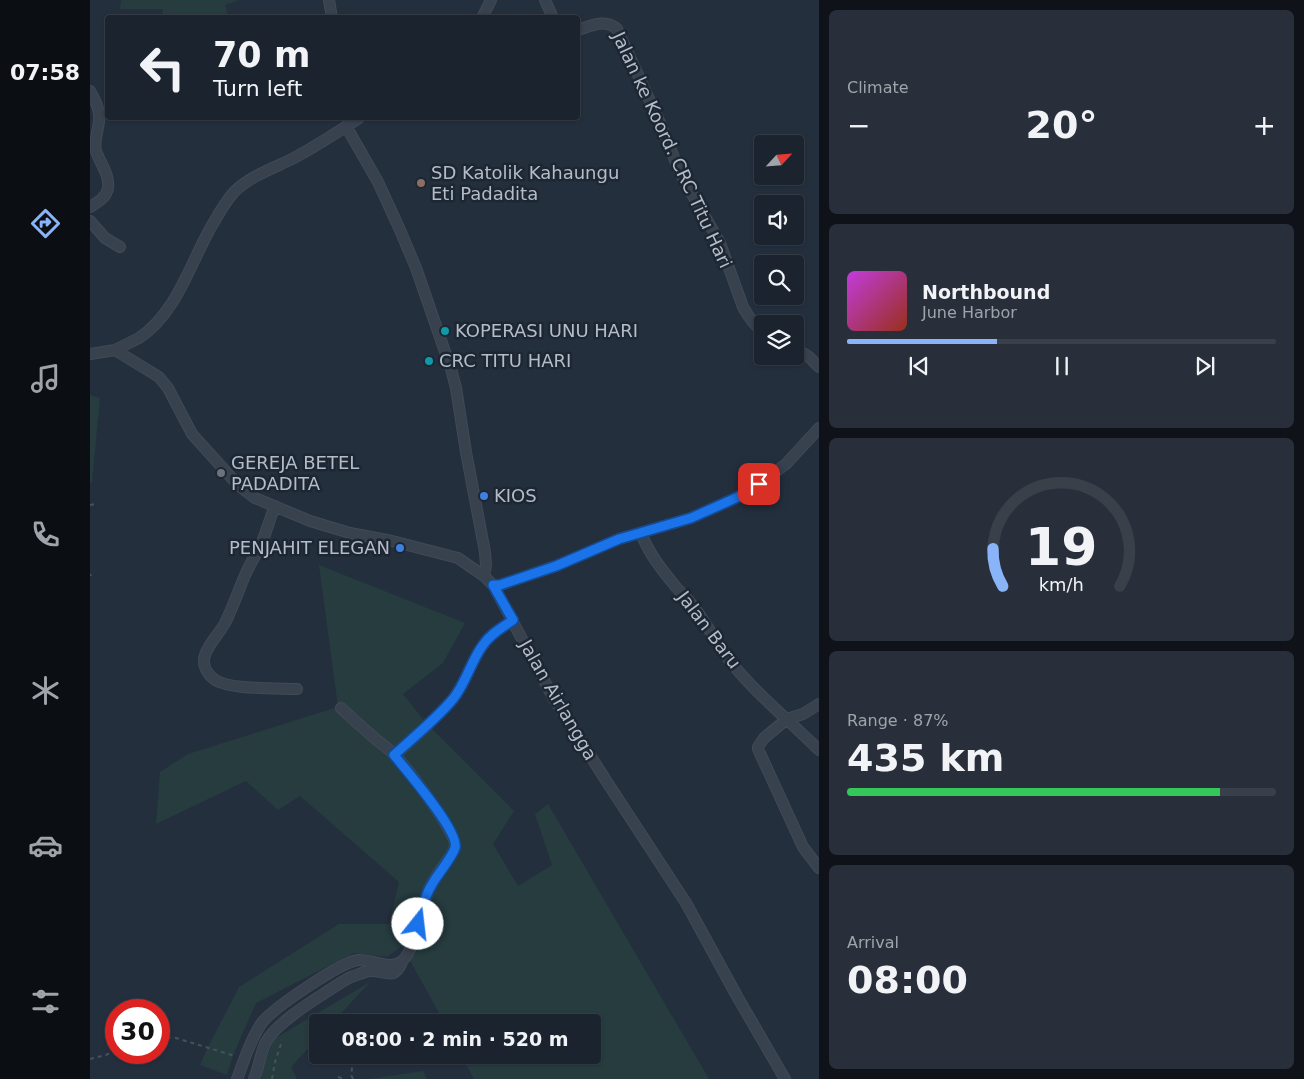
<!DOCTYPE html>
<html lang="en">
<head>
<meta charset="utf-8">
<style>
	body { margin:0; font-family:"DejaVu Sans",sans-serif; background:#282f3a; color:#f1f3f6; height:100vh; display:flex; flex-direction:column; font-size:19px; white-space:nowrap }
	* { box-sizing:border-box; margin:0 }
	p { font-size:16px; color:#a0a4aa }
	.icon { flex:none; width:28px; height:28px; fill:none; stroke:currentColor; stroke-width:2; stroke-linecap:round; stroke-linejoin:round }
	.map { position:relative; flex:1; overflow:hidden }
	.side { display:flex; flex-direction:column; gap:10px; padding:10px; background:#0f1319; width:485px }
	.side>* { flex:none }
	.hud { position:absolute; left:15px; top:15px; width:475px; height:105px; border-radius:5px; box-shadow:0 1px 4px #0004,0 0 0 1px #39404a; background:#1b232e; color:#f1f3f6; overflow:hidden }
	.needle { width:32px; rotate:64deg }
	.fabs { position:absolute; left:664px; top:135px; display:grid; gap:10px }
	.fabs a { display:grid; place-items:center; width:50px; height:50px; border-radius:5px; background:#1b232e; box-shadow:0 1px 4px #0004,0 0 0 1px #39404a; font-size:25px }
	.speed { position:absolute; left:15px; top:999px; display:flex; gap:10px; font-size:25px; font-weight:700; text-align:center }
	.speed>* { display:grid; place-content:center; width:65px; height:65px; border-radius:50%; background:#1b232e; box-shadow:0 1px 4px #0004,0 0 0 1px #39404a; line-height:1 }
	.speed .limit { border:8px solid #d22; background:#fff; color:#111 }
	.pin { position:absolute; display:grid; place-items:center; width:42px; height:42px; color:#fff; margin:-21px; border-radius:10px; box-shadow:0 2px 8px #0006 }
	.me { position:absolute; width:55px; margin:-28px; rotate:16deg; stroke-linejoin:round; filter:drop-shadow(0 0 4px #0008) }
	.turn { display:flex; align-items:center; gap:18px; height:105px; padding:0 25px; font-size:22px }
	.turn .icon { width:65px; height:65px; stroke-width:2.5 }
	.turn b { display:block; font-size:35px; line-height:42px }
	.big { font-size:38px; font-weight:800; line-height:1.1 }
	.side .card { flex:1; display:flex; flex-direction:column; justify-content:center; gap:8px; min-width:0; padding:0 18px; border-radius:8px; background:#282f3a }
	.side .dial { align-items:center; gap:0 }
	.dial svg { height:130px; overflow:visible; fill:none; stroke:#39404a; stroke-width:7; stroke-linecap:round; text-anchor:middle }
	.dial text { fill:#f1f3f6; stroke:none }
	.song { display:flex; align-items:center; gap:15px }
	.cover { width:60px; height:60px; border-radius:8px; background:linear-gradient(135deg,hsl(290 70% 55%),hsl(10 70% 35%)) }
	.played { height:5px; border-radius:2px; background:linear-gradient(90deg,#8ab4f8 35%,#39404a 35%) }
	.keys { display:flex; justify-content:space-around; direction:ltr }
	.heat { display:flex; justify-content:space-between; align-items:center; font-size:28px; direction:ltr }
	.charge { height:8px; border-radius:4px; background:linear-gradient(90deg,#34c759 87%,#39404a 0) }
	.trip { position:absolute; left:219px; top:1014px; width:292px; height:50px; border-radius:5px; background:#1b232e; box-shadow:0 1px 4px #0004,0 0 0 1px #39404a; font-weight:800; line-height:50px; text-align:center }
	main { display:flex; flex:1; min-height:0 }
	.tabs { display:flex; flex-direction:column; width:90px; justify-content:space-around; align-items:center; background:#0b0e12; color:#a0a4aa }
	.tabs .icon { width:35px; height:35px }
	.tabs .active { color:#8ab4f8 }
	.tabs b { font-size:22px; color:#f1f3f6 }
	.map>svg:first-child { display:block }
</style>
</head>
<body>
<main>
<nav class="tabs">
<b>07:58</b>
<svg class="icon active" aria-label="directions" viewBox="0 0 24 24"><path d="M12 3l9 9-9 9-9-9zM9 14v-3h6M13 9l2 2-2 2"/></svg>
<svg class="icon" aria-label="music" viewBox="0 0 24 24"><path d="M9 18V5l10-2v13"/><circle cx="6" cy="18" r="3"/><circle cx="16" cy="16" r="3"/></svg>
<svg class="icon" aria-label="phone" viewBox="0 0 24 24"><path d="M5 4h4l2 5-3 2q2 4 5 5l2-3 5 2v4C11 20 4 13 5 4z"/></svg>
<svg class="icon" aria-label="climate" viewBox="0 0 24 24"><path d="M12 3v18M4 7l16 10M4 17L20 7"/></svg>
<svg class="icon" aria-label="car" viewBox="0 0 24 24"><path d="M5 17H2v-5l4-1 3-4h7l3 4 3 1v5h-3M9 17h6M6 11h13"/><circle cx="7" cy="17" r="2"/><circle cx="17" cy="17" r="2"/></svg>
<svg class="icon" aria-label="filters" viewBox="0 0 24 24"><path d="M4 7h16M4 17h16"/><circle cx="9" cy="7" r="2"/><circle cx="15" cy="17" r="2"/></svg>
</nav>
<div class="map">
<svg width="729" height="1079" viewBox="0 0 729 1079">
	<rect width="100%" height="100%" fill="#242f3e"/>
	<path fill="#263c3f" d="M31 0H149L135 5 139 18 72 17 73 9H30Z
		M0 395 10 398 2 483 0 482Z
		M229 565 375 623 353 663 313 694 336 723 424 811 403 844 428 886 462 865 445 814 458 804 619 1079H384L371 1055H502V1022H354L312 946 297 957 264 953 166 1003 144 1053 137 1075 110 1065 117 1049 149 987 249 924H299L309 882 210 796 188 810 156 781 66 824 70 772 98 754 248 707Z
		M280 982 243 1022H228L227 1039 201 1067 207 1079H172V1071L184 1039Z
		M333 1071 337 1079H279Z"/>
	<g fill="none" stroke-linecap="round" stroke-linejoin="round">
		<defs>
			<path id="minor" d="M239 0 242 18
				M455 0 463 18
				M392 18 401 0
				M488 30C501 26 515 18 527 29L570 123 591 175 630 243 653 307C658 316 664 325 672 331
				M0 91C4 98 8 105 9 113 11 126 3 138 6 151 10 163 20 175 18 188 16 198 8 202 0 207
				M256 126 288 182 310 230 326 268 361 369 366 388 376 452 395 552 396 565 394 576
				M0 221 15 238 30 247
				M705 348 718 356 729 367
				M25 350C33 346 41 342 49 338 86 314 100 264 121 227 128 215 135 202 144 192 160 176 184 168 204 158 226 146 248 132 269 118
				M0 354 25 350 69 377 78 388 102 434 148 485 165 498 220 521 260 533 302 541 368 558 394 576 403 585 408 594 464 699 517 782 596 903 648 998 695 1079
				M185 506C180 518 177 530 172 542 167 553 161 562 156 573 149 589 143 607 135 623 129 634 119 643 115 655 112 664 116 673 124 679 137 690 188 688 207 689
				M551 533C559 554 572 570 586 587 590 592 595 596 599 601 615 619 625 642 640 661 666 694 699 720 729 750
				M403 585H410L466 566 529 539 601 518 648 497 669 484 696 464 729 428
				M729 704 713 714 697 719 674 738 668 747V749L713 847 729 868
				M305 755C324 737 346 719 363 699 376 683 381 661 393 645 400 634 413 627 423 620
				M147 1079C154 1061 160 1040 171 1024 181 1009 251 962 268 960 282 959 301 971 312 961 324 952 331 913 336 898 339 886 347 875 354 865 358 859 364 853 365 846 367 833 316 767 305 755 300 750 293 745 288 741 275 730 263 719 251 708
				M164 1079C169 1067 170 1054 176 1042 185 1024 224 1000 241 989 248 985 254 980 261 977 267 975 274 972 279 971 295 970 304 982 312 962"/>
		</defs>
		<use href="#minor" stroke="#414a57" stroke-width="12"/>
		<path stroke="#3f5557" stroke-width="2" stroke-dasharray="4 4" stroke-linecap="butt" d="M0 505 5 504
			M0 574 1 576
			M69 1037 86 1038 145 1056
			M0 1059 16 1055 26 1050
			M248 1077 254 1079
			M182 1079 185 1062 191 1044
			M263 1079 261 1075 264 1055"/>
		<use href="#minor" stroke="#38414e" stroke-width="10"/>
	</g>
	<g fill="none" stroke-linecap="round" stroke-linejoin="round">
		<defs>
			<path id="route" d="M328 924C332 909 335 894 344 881 350 871 361 859 365 848 370 832 316 770 304 755 324 737 346 719 363 699 376 683 381 661 393 645 400 634 413 627 423 620L403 585H410L466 566 529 539 601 518 648 497 669 484"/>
		</defs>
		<use href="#route" stroke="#114b97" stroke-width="12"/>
		<use href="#route" stroke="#1a73e8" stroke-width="9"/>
	</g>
	<circle fill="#8d6e63" stroke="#1d2633" stroke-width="2" cx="331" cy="183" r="5"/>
	<g fill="#0f9aa8" stroke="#1d2633" stroke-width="2">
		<circle cx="355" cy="331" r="5"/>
		<circle cx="339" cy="361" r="5"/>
	</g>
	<circle fill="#6b7280" stroke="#1d2633" stroke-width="2" cx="131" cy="473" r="5"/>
	<g fill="#3f7fe0" stroke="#1d2633" stroke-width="2">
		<circle cx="394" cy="496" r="5"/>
		<circle cx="310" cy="548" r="5"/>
	</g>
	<g text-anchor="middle" stroke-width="5" stroke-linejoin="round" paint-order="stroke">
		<g font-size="18" fill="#b4bcc9" stroke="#1d2633">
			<text transform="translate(582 150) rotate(65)" y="6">Jalan ke Koord. CRC Titu Hari</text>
			<text transform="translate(619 630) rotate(53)" y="6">Jalan Baru</text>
			<text transform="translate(468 700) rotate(60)" y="6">Jalan Airlangga</text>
		</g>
		<g font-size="18" fill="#b4bcc9" stroke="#1d2633" text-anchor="start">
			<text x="341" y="179">SD Katolik Kahaungu<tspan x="341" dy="21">Eti Padadita</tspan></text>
			<text x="365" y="337">KOPERASI UNU HARI</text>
			<text x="349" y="367">CRC TITU HARI</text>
			<text x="141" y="469">GEREJA BETEL<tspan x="141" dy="21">PADADITA</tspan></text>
			<text x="404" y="502">KIOS</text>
			<text x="300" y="554" text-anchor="end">PENJAHIT ELEGAN</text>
		</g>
	</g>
</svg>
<div class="fabs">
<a><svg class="needle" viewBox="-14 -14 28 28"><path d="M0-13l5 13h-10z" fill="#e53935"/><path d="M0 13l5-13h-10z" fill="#a0a4aa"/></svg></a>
<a><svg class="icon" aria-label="sound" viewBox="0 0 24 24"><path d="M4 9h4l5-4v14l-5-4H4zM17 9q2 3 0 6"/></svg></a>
<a><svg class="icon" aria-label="search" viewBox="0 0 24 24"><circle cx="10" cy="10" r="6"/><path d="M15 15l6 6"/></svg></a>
<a><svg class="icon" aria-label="layers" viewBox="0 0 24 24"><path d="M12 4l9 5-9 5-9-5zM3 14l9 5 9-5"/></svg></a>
</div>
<div class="speed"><div class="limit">30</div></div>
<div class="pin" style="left:669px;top:484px;background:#d93025"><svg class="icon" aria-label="arrive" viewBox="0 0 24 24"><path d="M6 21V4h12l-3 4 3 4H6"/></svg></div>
<svg class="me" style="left:328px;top:924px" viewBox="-20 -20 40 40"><circle r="19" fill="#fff"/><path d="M0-13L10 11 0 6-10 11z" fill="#1a73e8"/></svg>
<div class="trip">08:00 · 2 min · 520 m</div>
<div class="hud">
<div class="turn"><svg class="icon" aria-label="left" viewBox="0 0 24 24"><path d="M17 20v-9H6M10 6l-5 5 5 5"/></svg><div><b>70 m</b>Turn left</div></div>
</div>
</div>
<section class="side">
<div class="card"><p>Climate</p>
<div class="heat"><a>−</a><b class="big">20°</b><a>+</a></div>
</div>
<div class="card">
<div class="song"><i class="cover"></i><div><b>Northbound</b><p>June Harbor</p></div></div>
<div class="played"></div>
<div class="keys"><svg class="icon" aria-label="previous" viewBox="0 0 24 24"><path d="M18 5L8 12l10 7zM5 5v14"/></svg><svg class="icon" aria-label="pause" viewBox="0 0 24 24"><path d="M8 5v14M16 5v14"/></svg><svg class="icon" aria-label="next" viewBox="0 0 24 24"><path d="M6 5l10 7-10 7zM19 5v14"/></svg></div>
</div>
<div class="card dial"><svg viewBox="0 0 100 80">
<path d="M14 69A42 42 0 1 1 86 69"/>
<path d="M14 69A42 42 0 0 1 8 46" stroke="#8ab4f8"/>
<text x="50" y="56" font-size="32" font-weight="700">19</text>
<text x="50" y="72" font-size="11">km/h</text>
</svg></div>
<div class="card"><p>Range · 87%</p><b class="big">435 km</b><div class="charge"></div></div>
<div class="card"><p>Arrival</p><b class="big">08:00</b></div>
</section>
</main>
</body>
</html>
